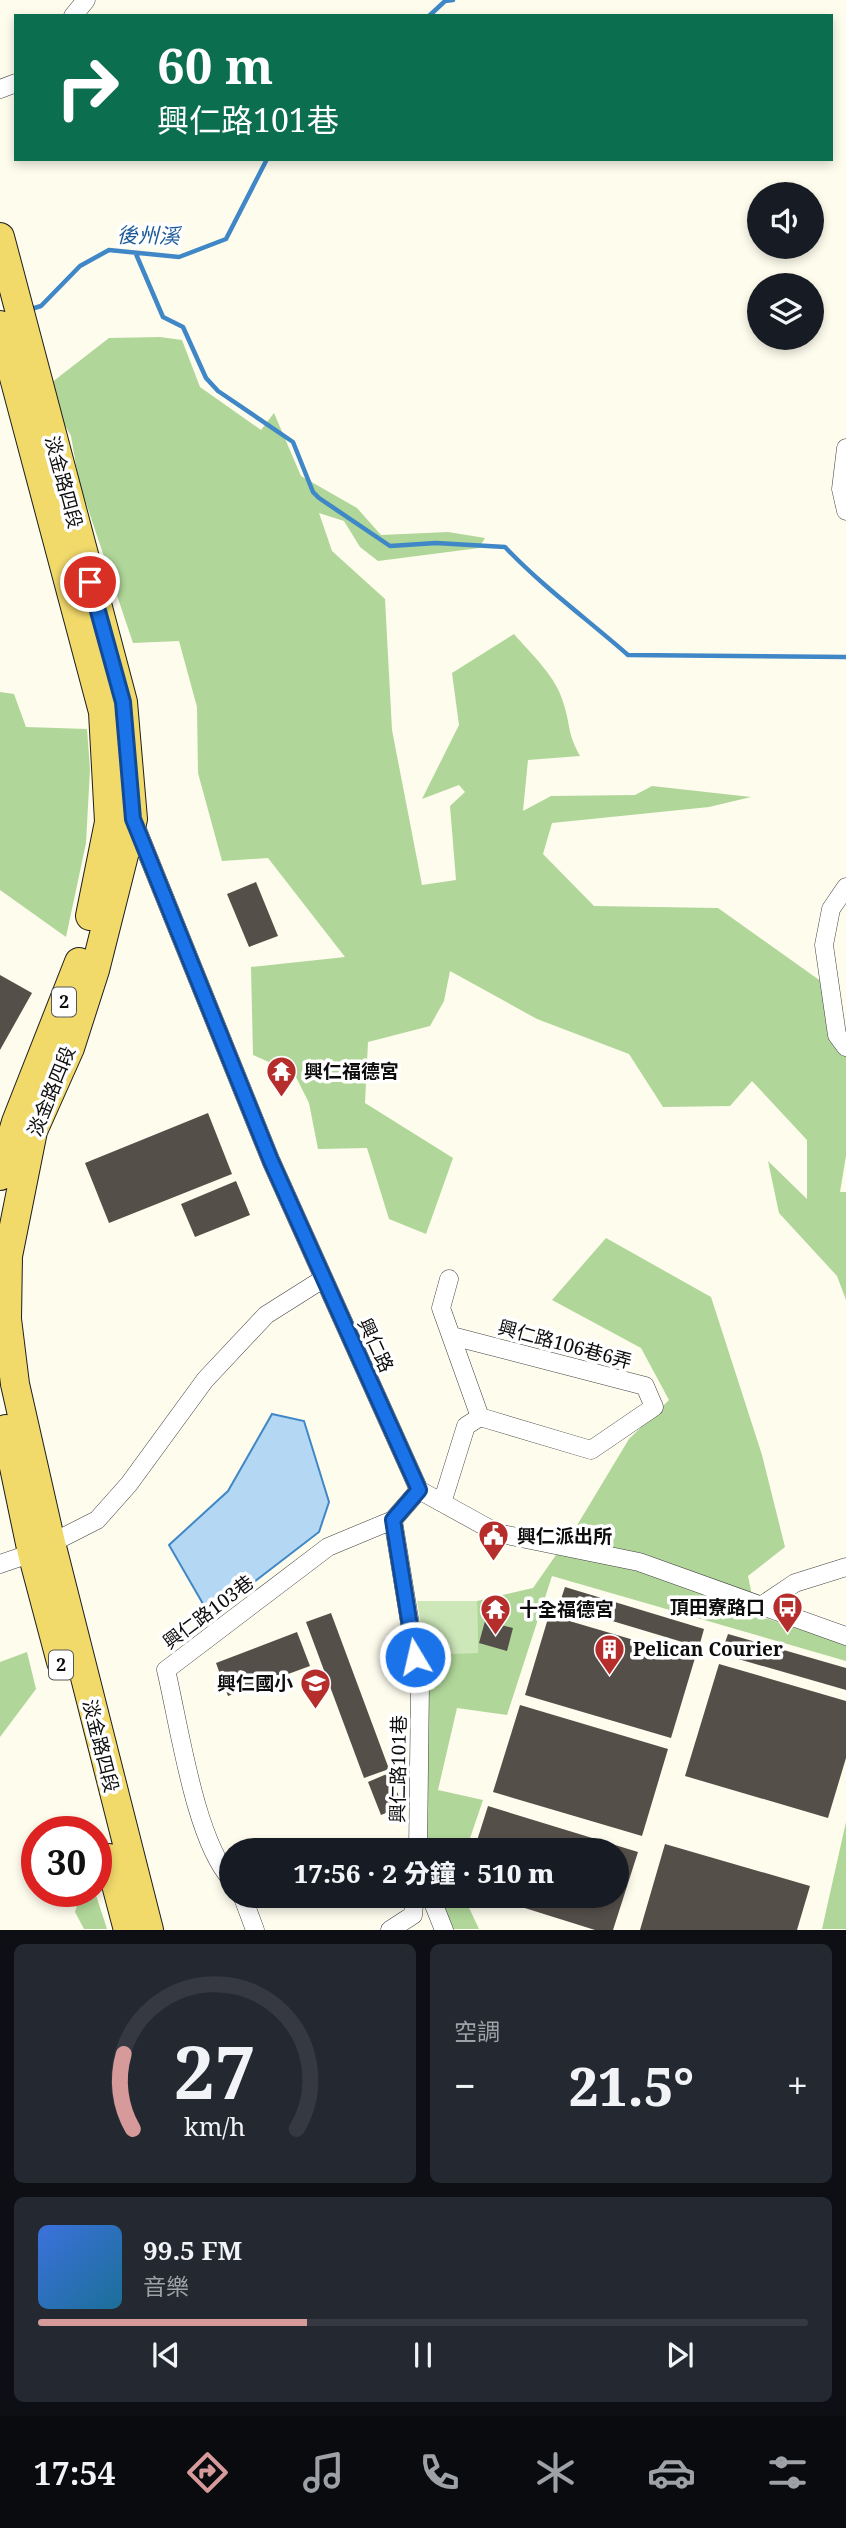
<!DOCTYPE html>
<html lang="zh-TW">
<head>
<meta charset="utf-8">
<style>
	body { margin:0; font-family:"Noto Serif","Noto Sans TC",serif; background:#242831; color:#f1f3f6; height:100vh; display:flex; flex-direction:column; font-size:26px; white-space:nowrap }
	* { box-sizing:border-box; margin:0 }
	p { font-size:23px; color:#9ea1a6 }
	.icon { flex:none; width:38px; height:38px; fill:none; stroke:currentColor; stroke-width:2; stroke-linecap:round; stroke-linejoin:round }
	.map { position:relative; height:1930px; overflow:hidden }
	.side { display:flex; flex-direction:column; gap:14px; padding:14px; background:#0d0f14; flex:1 }
	.side>* { flex:none }
	.hud { position:absolute; left:14px; top:14px; width:819px; height:147px; border-radius:0px; box-shadow:0 4px 10px #0003; background:#0b6e4f; color:#fff; overflow:hidden }
	.buttons { position:absolute; left:747px; top:182px; display:grid; gap:14px }
	.buttons a { display:grid; place-items:center; width:77px; height:77px; border-radius:50%; background:#171b24; box-shadow:0 4px 10px #0003; font-size:35px }
	.speed { position:absolute; left:21px; top:1816px; display:flex; gap:14px; font-size:35px; font-weight:700; text-align:center }
	.speed>* { display:grid; place-content:center; width:91px; height:91px; border-radius:50%; background:#171b24; box-shadow:0 4px 10px #0003; line-height:1 }
	.speed .limit { border:10px solid #d22; background:#fff; color:#111 }
	.pin { position:absolute; display:grid; place-items:center; width:60px; height:60px; color:#fff; margin:-30px; border:4px solid #fff; border-radius:50%; box-shadow:0 2px 7px #0007 }
	.me { position:absolute; width:77px; margin:-38px; rotate:351deg; stroke-linejoin:round; filter:drop-shadow(0 0 5px #0008) }
	.turn { display:flex; align-items:center; gap:24px; height:147px; padding:0 28px; font-size:32px }
	.turn .icon { width:91px; height:91px; stroke-width:2.5 }
	.turn b { display:block; font-size:49px; line-height:60px }
	.big { font-size:52px; font-weight:800; line-height:1.1 }
	.side .tile { flex:1; display:flex; flex-direction:column; justify-content:center; gap:10px; min-width:0; padding:0 24px; border-radius:10px; background:#242831 }
	.side .dial { align-items:center; gap:0 }
	.dial svg { height:182px; overflow:visible; fill:none; stroke:#363941; stroke-width:7; stroke-linecap:round; text-anchor:middle }
	.dial text { fill:#f1f3f6; stroke:none }
	.song { display:flex; align-items:center; gap:21px }
	.cover { width:84px; height:84px; border-radius:10px; background:linear-gradient(135deg,hsl(220 70% 55%),hsl(200 70% 35%)) }
	.played { height:7px; border-radius:4px; background:linear-gradient(90deg,#d69a9b 35%,#363941 35%) }
	.keys { display:flex; justify-content:space-around; direction:ltr }
	.heat { display:flex; justify-content:space-between; align-items:center; font-size:38px; direction:ltr }
	.side .tiles { flex:1; display:grid; gap:14px; grid-template-columns:1fr 1fr }
	.tile:last-child { grid-column:span 2 }
	.trip { position:absolute; left:219px; top:1838px; width:410px; height:70px; border-radius:35px; background:#171b24; box-shadow:0 4px 10px #0003; font-weight:800; line-height:70px; text-align:center }
	.menu { display:flex; height:112px; justify-content:space-around; align-items:center; background:#090b0e; color:#9ea1a6 }
	.menu .icon { width:49px; height:49px }
	.menu .on { color:#d69a9b }
	.menu b { font-size:32px; color:#f1f3f6 }
	.map>svg:first-child { display:block }
</style>
</head>
<body>
<div class="map">
<svg width="846" height="1930" viewBox="0 0 846 1930">
	<rect width="100%" height="100%" fill="#fefced"/>
	<path fill="#cde7b9" d="M417 1601H477L478 1653 426 1654Z"/>
	<path fill="#b0d699" d="M160 337 182 340 200 387 261 430 274 413 301 476 357 508 381 535 448 532 485 538 479 548 378 561 360 547 344 521 319 513 332 551 385 599 392 730 422 885 456 880 450 806 465 792 459 785 422 799 459 725 452 673 514 634C532 655 557 677 564 705 571 728 567 732 580 756L528 760 523 811 551 796 635 795 652 786 751 797 709 807 552 823 543 854 594 906 718 908 822 982 846 1044V1156L840 1192H846V1300L837 1276 779 1213 768 1161 807 1199V1140L752 1081 730 1106 663 1107 629 1054 537 1019 450 971 444 1001 430 1026 368 1042 365 1103 453 1158 426 1234 389 1219 367 1148 318 1149 309 1103 294 1073 253 1055 251 967 345 957 268 858 222 861 198 773 197 707 179 641 133 643 79 482 71 436 52 402 51 383 109 338Z
		M0 692 14 694 26 727 87 729 90 769 86 843 66 937 0 890Z
		M606 1238 711 1297 762 1455 785 1547 748 1576 756 1615 846 1644V1661L552 1576 507 1715 457 1708 438 1790 483 1800 466 1850H424L427 1789 426 1654 478 1653 477 1601 533 1588 579 1522 629 1439 669 1400 641 1348 552 1300Z
		M27 1652 36 1689 0 1737V1662Z
		M846 1822V1929H822Z
		M81 1892H95L107 1929H84L75 1912Z
		M435 1895H463L479 1929H448Z"/>
	<path fill="#b4d7f3" stroke="#3f87c6" stroke-width="2" d="M272 1414 304 1421 329 1502 319 1532 210 1616 169 1545 228 1491Z"/>
	<g fill="none" stroke-linecap="round" stroke-linejoin="round">
		<path stroke="#3f87c6" stroke-width="4.5" d="M429 16 445 1 453 0
			M136 254 163 317 183 327 206 378 218 391 293 442 313 492 319 498 390 546 436 543 505 547C543 587 587 619 628 655L846 657
			M31 309 41 306 80 266 109 250 179 257 226 239 267 159"/>
	</g>
	<path fill="#554f4a" d="M256 882 278 936 249 947 227 894Z
		M0 975 32 993 0 1050Z
		M208 1113 232 1174 109 1223 85 1163Z
		M236 1181 250 1215 195 1237 181 1204Z
		M565 1587 704 1629 699 1647 559 1605Z
		M331 1613 389 1769 364 1778 306 1622Z
		M549 1615 695 1658 671 1738 525 1695Z
		M485 1621 513 1628 507 1651 479 1643Z
		M297 1632 310 1666 228 1696 216 1663Z
		M728 1634 846 1668V1690L721 1654Z
		M719 1664 846 1701V1758L828 1818 685 1776Z
		M520 1705 668 1749 642 1836 493 1792Z
		M389 1773 403 1806 381 1815 368 1782Z
		M488 1806 638 1852 613 1930H595L486 1896 616 1895V1850H474Z
		M665 1844 810 1886 797 1930H640Z"/>
	<g fill="none" stroke-linecap="round" stroke-linejoin="round">
		<defs>
			<path id="street" d="M73 16 86 0
				M0 89 16 83
				M846 448 841 489 846 511
				M133 819 271 1161 419 1490 497 1533 639 1562 846 1636
				M846 887 831 909 824 945 837 1035 846 1047
				M452 1336 645 1386 654 1407 591 1450 480 1417
				M442 1503 466 1426 480 1417 441 1308 449 1279
				M0 1564 32 1553 97 1520 129 1484 205 1380 266 1315 323 1279
				M761 1606 795 1583 846 1567
				M418 1850 420 1685 393 1520 419 1490
				M231 1879C195 1840 179 1724 166 1670L328 1547 393 1520
				M242 1895 255 1930
				M430 1895 444 1930
				M390 1930 413 1915 415 1895"/>
			<path id="primary" d="M0 237 123 702 133 819 95 970 70 1048 33 1131 8 1256 7 1319 15 1384 51 1543 149 1930
				M0 325 103 712 109 822 90 916
				M0 1176 16 1122 79 962
				M6 1429 32 1553 61 1662
				M109 1858 128 1930"/>
		</defs>
		<use href="#street" stroke="#404040" stroke-width="19"/>
		<use href="#primary" stroke="#1e1e1e" stroke-width="30"/>
		<use href="#street" stroke="#fff" stroke-width="18"/>
		<use href="#primary" stroke="#f1d96a" stroke-width="28"/>
	</g>
	<g fill="none" stroke-linecap="round" stroke-linejoin="round">
		<defs>
			<path id="route" d="M90 582 123 702 133 819 271 1161 419 1490 393 1520 415 1657"/>
		</defs>
		<use href="#route" stroke="#114b97" stroke-width="18"/>
		<use href="#route" stroke="#1a73e8" stroke-width="12"/>
	</g>
	<defs>
		<symbol id="temple-pin" viewBox="-11 -11 22 30"><path d="M0 17L-7.5 6A9.5 9.5 0 1 1 7.5 6Z" fill="#b52e2c" stroke="#fff"/><path d="M0-6L5-2H3V0L6.5 2.5H4V6H1.5V3h-3V6H-4V2.5H-6.5L-3 0V-2H-5Z" fill="#fff"/></symbol>
		<symbol id="civic-pin" viewBox="-11 -11 22 30"><path d="M0 17L-7.5 6A9.5 9.5 0 1 1 7.5 6Z" fill="#b52e2c" stroke="#fff"/><path d="M-.6-6.5H3V-4.5H.6V-3L4-1V1h2V6H-6V1h2V-1L-.6-3ZM-1.2 2.5V6h2.4V2.5Z" fill="#fff"/></symbol>
		<symbol id="bus-pin" viewBox="-11 -11 22 30"><path d="M0 17L-7.5 6A9.5 9.5 0 1 1 7.5 6Z" fill="#b52e2c" stroke="#fff"/><path d="M-5-6H5V4H4V6H2V4H-2V6H-4V4H-5ZM-3.5-4V0h7V-4ZM-3.5 1.2v1.5H-2V1.2ZM2 1.2v1.5H3.5V1.2Z" fill="#fff"/></symbol>
		<symbol id="building-pin" viewBox="-11 -11 22 30"><path d="M0 17L-7.5 6A9.5 9.5 0 1 1 7.5 6Z" fill="#b52e2c" stroke="#fff"/><path d="M-4-6H4V6H1V3H-1V6H-4ZM-2.5-4.3h1.7v1.8h-1.7ZM.8-4.3h1.7v1.8H.8ZM-2.5-1h1.7V.8h-1.7ZM.8-1h1.7V.8H.8Z" fill="#fff"/></symbol>
		<symbol id="school-pin" viewBox="-11 -11 22 30"><path d="M0 17L-7.5 6A9.5 9.5 0 1 1 7.5 6Z" fill="#b52e2c" stroke="#fff"/><path d="M0-5L7-2L0 1L-7-2ZM-4 1L0 2.5L4 1V4Q0 6-4 4Z" fill="#fff"/></symbol>
	</defs>
	<g fill-rule="evenodd">
		<use href="#temple-pin" x="264" y="1054" width="35" height="47"/>
		<use href="#civic-pin" x="476" y="1518" width="35" height="47"/>
		<use href="#bus-pin" x="770" y="1590" width="35" height="47"/>
		<use href="#temple-pin" x="478" y="1592" width="35" height="47"/>
		<use href="#building-pin" x="592" y="1632" width="35" height="47"/>
		<use href="#school-pin" x="298" y="1666" width="35" height="47"/>
	</g>
	<g text-anchor="middle" stroke-width="7" stroke-linejoin="round" paint-order="stroke">
		<g fill="#fff" stroke="#565656" stroke-width="2">
			<rect x="52" y="987.5" width="24" height="29" rx="5"/>
			<rect x="49" y="1650.5" width="24" height="29" rx="5"/>
		</g>
		<g font-size="18" font-weight="bold" fill="#0d0d0d">
			<text x="64" y="1008">2</text>
			<text x="61" y="1671">2</text>
		</g>
		<g font-size="19" fill="#0d0d0d" stroke="#fff">
			<text transform="translate(64 482) rotate(75)" y="7">淡金路四段</text>
			<text transform="translate(51 1091) rotate(-68)" y="7">淡金路四段</text>
			<text transform="translate(565 1344) rotate(15)" y="7">興仁路106巷6弄</text>
			<text transform="translate(376 1345) rotate(65)" y="7">興仁路</text>
			<text transform="translate(208 1612) rotate(-37)" y="7">興仁路103巷</text>
			<text transform="translate(101 1746) rotate(76)" y="7">淡金路四段</text>
			<text transform="translate(398 1769) rotate(-89)" y="7">興仁路101巷</text>
		</g>
		<g font-size="19" font-weight="bold" fill="#0d0d0d" stroke="#fff" text-anchor="start">
			<text x="304" y="1078">興仁福德宮</text>
			<text x="517" y="1543">興仁派出所</text>
			<text x="765" y="1614" text-anchor="end">頂田寮路口</text>
			<text x="519" y="1616">十全福德宮</text>
			<text x="633" y="1656">Pelican Courier</text>
			<text x="293" y="1690" text-anchor="end">興仁國小</text>
		</g>
		<g font-size="21" font-style="italic" fill="#1c5a98" stroke="#fff">
			<text transform="translate(148 236) rotate(1)" y="7">後州溪</text>
		</g>
	</g>
</svg>
<div class="buttons">
<a><svg class="icon" aria-label="sound" viewBox="0 0 24 24"><path d="M4 9h4l5-4v14l-5-4H4zM17 9q2 3 0 6"/></svg></a>
<a><svg class="icon" aria-label="layers" viewBox="0 0 24 24"><path d="M12 4l9 5-9 5-9-5zM3 14l9 5 9-5"/></svg></a>
</div>
<div class="speed"><div class="limit">30</div></div>
<div class="pin" style="left:90px;top:582px;background:#d93025"><svg class="icon" aria-label="arrive" viewBox="0 0 24 24"><path d="M6 21V4h12l-3 4 3 4H6"/></svg></div>
<svg class="me" style="left:415px;top:1657px" viewBox="-20 -20 40 40"><circle r="17" fill="#1a73e8" stroke="#fff" stroke-width="3"/><path d="M0-11L8 9 0 5-8 9z" fill="#fff"/></svg>
<div class="trip">17:56 · 2 分鐘 · 510 m</div>
<div class="hud">
<div class="turn"><svg class="icon" aria-label="right" viewBox="0 0 24 24"><path d="M7 20v-9h11M14 6l5 5-5 5"/></svg><div><b>60 m</b>興仁路101巷</div></div>
</div>
</div>
<section class="side">
<div class="tiles">
<div class="tile dial"><svg viewBox="0 0 100 80">
<path d="M14 69A42 42 0 1 1 86 69"/>
<path d="M14 69A42 42 0 0 1 10 36" stroke="#d69a9b"/>
<text x="50" y="56" font-size="32" font-weight="700">27</text>
<text x="50" y="72" font-size="11">km/h</text>
</svg></div>
<div class="tile"><p>空調</p>
<div class="heat"><a>−</a><b class="big">21.5°</b><a>+</a></div>
</div>
<div class="tile">
<div class="song"><i class="cover"></i><div><b>99.5 FM</b><p>音樂</p></div></div>
<div class="played"></div>
<div class="keys"><svg class="icon" aria-label="previous" viewBox="0 0 24 24"><path d="M18 5L8 12l10 7zM5 5v14"/></svg><svg class="icon" aria-label="pause" viewBox="0 0 24 24"><path d="M8 5v14M16 5v14"/></svg><svg class="icon" aria-label="next" viewBox="0 0 24 24"><path d="M6 5l10 7-10 7zM19 5v14"/></svg></div>
</div>
</div>
</section>
<nav class="menu">
<b>17:54</b>
<svg class="icon on" aria-label="directions" viewBox="0 0 24 24"><path d="M12 3l9 9-9 9-9-9zM9 14v-3h6M13 9l2 2-2 2"/></svg>
<svg class="icon" aria-label="music" viewBox="0 0 24 24"><path d="M9 18V5l10-2v13"/><circle cx="6" cy="18" r="3"/><circle cx="16" cy="16" r="3"/></svg>
<svg class="icon" aria-label="phone" viewBox="0 0 24 24"><path d="M5 4h4l2 5-3 2q2 4 5 5l2-3 5 2v4C11 20 4 13 5 4z"/></svg>
<svg class="icon" aria-label="climate" viewBox="0 0 24 24"><path d="M12 3v18M4 7l16 10M4 17L20 7"/></svg>
<svg class="icon" aria-label="car" viewBox="0 0 24 24"><path d="M5 17H2v-5l4-1 3-4h7l3 4 3 1v5h-3M9 17h6M6 11h13"/><circle cx="7" cy="17" r="2"/><circle cx="17" cy="17" r="2"/></svg>
<svg class="icon" aria-label="filters" viewBox="0 0 24 24"><path d="M4 7h16M4 17h16"/><circle cx="9" cy="7" r="2"/><circle cx="15" cy="17" r="2"/></svg>
</nav>
</body>
</html>
